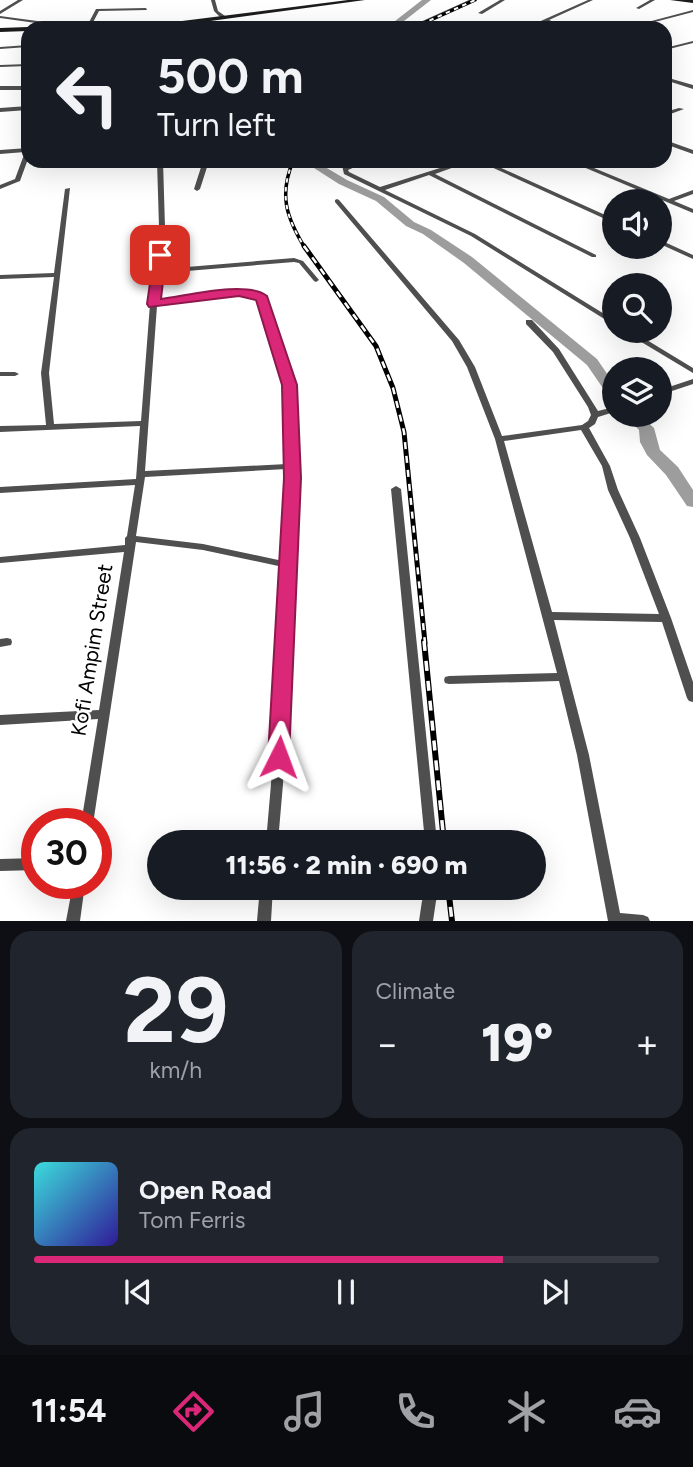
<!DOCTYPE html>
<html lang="en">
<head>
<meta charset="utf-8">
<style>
	body { margin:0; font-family:Figtree,sans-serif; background:#20242c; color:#f1f3f6; height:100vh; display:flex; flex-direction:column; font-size:26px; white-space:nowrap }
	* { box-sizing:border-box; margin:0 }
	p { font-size:23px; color:#9ea1a6 }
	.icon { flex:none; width:38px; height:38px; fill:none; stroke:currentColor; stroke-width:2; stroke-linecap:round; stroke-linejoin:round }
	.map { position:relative; height:921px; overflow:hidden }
	.details { display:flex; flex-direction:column; gap:10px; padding:10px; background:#0d0f14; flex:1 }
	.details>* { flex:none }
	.banner { position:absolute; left:21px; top:21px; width:651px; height:147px; border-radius:21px; box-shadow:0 7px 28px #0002; background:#171b24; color:#f1f3f6; overflow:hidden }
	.tools { position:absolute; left:602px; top:189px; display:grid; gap:14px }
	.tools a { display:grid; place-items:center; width:70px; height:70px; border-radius:50%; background:#171b24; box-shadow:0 7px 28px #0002; font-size:35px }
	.speed { position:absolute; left:21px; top:808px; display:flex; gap:14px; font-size:35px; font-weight:700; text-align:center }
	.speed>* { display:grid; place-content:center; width:91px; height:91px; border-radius:50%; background:#171b24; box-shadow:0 7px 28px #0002; line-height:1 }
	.speed .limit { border:10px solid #d22; background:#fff; color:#111 }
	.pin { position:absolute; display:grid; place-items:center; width:60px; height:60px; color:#fff; margin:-30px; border-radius:14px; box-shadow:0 4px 10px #0006 }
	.me { position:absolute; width:77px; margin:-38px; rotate:3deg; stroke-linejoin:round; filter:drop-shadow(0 0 5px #0008) }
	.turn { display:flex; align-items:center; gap:24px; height:147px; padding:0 21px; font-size:32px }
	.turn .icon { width:91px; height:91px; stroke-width:2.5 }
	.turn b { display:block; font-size:49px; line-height:60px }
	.big { font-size:52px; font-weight:800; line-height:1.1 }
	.details .widget { flex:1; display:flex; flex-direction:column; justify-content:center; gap:10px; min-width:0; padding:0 24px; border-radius:21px; background:#20242c }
	.details .dial { align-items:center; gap:0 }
	.dial b { font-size:91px; line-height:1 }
	.song { display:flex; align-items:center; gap:21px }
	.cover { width:84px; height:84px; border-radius:10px; background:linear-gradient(135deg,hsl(180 70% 55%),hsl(250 70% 35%)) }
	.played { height:7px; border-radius:4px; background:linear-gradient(90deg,#db2777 75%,#363941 75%) }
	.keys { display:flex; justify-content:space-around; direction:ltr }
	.heat { display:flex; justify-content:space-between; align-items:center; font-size:38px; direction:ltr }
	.details .tiles { flex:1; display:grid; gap:10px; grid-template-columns:1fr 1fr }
	.widget:last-child { grid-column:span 2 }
	.trip { position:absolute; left:147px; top:830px; width:399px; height:70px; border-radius:35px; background:#171b24; box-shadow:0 7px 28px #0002; font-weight:800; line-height:70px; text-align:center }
	.tab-bar { display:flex; height:112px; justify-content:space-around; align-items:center; background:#090b0e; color:#9ea1a6 }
	.tab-bar .icon { width:49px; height:49px }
	.tab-bar .current { color:#db2777 }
	.tab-bar b { font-size:32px; color:#f1f3f6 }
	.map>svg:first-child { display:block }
</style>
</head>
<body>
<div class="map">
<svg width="693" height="921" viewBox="0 0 693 921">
	<rect width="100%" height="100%" fill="#fff"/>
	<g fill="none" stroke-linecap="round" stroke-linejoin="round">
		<path fill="#9d9d9d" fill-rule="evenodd" d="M422 0H431L395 28H386Z
			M303 161H315L347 180 384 197 414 222 431 230 472 257 597 359 614 384V398L609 397 587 365 464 263 423 234 406 226 376 201 339 184Z
			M625 415H640L654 428 660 450 678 467 693 490V507L687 506 666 475 647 455 640 442 639 430Z"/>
		<path fill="#4f4f4f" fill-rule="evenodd" d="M18 0H23L0 14V11Z
			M211 0H215L218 11 225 16V18H221L214 11Z
			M469 0H474L413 28H407Z
			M500 0H505L482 14 478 13Z
			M588 0H593L549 20 571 28H565L546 21 531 28H525Z
			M650 0H655L639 9 636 8Z
			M146 8 147 10 99 11 90 28H86L96 9Z
			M693 10V12L632 28H625Z
			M0 16 82 27 84 28H72L0 18Z
			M693 41V43L665 50V48Z
			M28 45V47L0 49V47Z
			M28 64V66L0 67V65Z
			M665 77 693 85V89L665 80Z
			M0 86H28V90H0Z
			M28 106V110L0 112V108Z
			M679 108 684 109 665 116V112Z
			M665 140 693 150V154L665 144Z
			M28 148V159L20 181 0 189V185L15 179 25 152 0 154V150Z
			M157 161H163L165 227 163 269 294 258 303 261 319 280 316 282 314 281 299 263 294 262 163 273 158 301 239 290 259 292 266 299 275 319 294 385 296 478 283 784 278 842H266L271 784 283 567 203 550 136 542 93 824H81L98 719 0 725V715L99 710 124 552 0 563V557L125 545V538L127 536 135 485 0 493V487L136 479 140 426 0 432V426L46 425 41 373 54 277 0 279V275L54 273 65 189 70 188 49 373 54 424 141 421 150 304 157 268 159 227ZM239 294 254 296 259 300 267 319 286 385 287 464 145 471 157 306ZM287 469 283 561 203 544 136 536 145 477Z
			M203 161H209L200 189 197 191 194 189Z
			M341 161H347L348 166 361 161H369L348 170 349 172 380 187 440 168 428 161H435L446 166 462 161H471L435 174 596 255V257H592L429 175 385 190 475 234 614 320V325L471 236 344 174Z
			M478 161H486L614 219V223Z
			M569 161H577L669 199 693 190V194L674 201 693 209V213Z
			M337 199 339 200 459 340 475 367 502 436 582 425 588 421 591 415 588 407 553 352 526 324V320H532L559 349 598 411 614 407V412L598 417 595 424 589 428 610 466 618 490 640 538 671 618 693 682V702L689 701 687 698 662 622 554 620 589 755 620 913 643 915 648 917 650 921H608L577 755 559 681 449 684 445 683 444 680 445 677 449 676 557 673 495 439 467 367 452 341 335 202V200ZM581 430 602 466 608 490 630 538 659 614 552 612 504 441Z
			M660 240 693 255V259L660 244Z
			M623 331H632L693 368V373Z
			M0 372H15L19 374 15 376H0Z
			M693 379V384L660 395V390Z
			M396 486 401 489 437 842H425L391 489Z
			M7 638 11 639 12 642 11 645 0 647V639Z
			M37 858V870L0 871V859Z
			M73 884H85L80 921H66Z
			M260 887H273L271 921H257Z
			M428 887H441L436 901 433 921H419L422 901Z"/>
		<path fill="#1c1c1c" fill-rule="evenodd" d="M348 0H365L174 26 82 28 85 26 174 22Z
			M670 0H693V3Z
			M0 28 28 27 30 28H28V31L0 32Z"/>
		<defs>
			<path id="rail-far2" d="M413 28 475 0
				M293 161C279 195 286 217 305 248"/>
			<path id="rail-far1" d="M304 246 376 346 393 388 404 432 425 643"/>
			<path id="rail" d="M424 641 444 842
				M448 887 452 921"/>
		</defs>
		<use href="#rail-far2" stroke="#000" stroke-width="3.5"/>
		<use href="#rail-far1" stroke="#000" stroke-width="5"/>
		<use href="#rail" stroke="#000" stroke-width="6"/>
		<use href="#rail-far2" stroke="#fff" stroke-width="2" stroke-dasharray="4.5" stroke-linecap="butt"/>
		<use href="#rail-far1" stroke="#fff" stroke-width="2.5" stroke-dasharray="7" stroke-linecap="butt"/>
		<use href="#rail" stroke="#fff" stroke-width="3.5" stroke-dasharray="10" stroke-linecap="butt"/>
	</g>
	<path fill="#db2777" stroke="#8e194d" stroke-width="2" d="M160 251 166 255 161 299C186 296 247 280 267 296L297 385 301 478 289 757 286 763 279 765 271 763 268 757 284 478 282 385 256 300 239 296 149 307 147 304 154 255Z"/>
	<g text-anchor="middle" stroke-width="5" stroke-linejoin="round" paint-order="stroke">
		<g font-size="21" fill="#000" stroke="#fff">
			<text transform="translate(92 650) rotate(-81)" y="7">Kofi Ampim Street</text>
		</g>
	</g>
</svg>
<div class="tools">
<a><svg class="icon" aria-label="sound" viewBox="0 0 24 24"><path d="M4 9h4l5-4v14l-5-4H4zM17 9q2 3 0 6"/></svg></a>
<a><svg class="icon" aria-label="search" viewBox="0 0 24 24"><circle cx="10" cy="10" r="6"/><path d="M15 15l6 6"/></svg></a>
<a><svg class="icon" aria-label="layers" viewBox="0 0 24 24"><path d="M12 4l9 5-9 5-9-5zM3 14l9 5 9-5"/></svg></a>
</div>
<div class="speed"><div class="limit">30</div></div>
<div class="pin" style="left:160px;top:255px;background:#d93025"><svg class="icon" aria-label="arrive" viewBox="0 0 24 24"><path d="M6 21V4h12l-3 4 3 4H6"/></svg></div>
<svg class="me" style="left:279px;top:757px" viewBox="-20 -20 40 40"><path d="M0-17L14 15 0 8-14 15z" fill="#db2777" stroke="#fff" stroke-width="4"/></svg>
<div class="trip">11:56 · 2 min · 690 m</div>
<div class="banner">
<div class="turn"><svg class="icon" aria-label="left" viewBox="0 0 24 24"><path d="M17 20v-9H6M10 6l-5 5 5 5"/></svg><div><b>500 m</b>Turn left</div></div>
</div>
</div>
<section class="details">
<div class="tiles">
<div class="widget dial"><b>29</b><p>km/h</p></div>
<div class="widget"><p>Climate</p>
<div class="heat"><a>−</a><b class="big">19°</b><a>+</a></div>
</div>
<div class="widget">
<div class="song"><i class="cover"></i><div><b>Open Road</b><p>Tom Ferris</p></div></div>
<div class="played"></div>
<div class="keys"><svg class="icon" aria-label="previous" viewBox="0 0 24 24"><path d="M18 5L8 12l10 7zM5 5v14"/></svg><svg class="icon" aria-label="pause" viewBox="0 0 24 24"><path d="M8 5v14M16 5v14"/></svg><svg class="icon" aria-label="next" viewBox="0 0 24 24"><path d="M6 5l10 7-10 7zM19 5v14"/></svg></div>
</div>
</div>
</section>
<nav class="tab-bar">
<b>11:54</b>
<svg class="icon current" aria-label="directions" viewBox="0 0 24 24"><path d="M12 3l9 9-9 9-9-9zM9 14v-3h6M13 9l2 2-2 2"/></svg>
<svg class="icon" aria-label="music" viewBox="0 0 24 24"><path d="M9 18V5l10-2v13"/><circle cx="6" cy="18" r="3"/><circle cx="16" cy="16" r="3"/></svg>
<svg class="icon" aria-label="phone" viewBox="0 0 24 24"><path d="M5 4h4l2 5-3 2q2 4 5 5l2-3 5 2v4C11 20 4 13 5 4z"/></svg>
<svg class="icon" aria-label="climate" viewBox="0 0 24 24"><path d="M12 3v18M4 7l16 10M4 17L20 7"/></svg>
<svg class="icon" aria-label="car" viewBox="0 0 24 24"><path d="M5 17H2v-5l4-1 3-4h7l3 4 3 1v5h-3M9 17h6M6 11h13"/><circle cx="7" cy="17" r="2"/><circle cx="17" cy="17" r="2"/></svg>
</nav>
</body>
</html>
